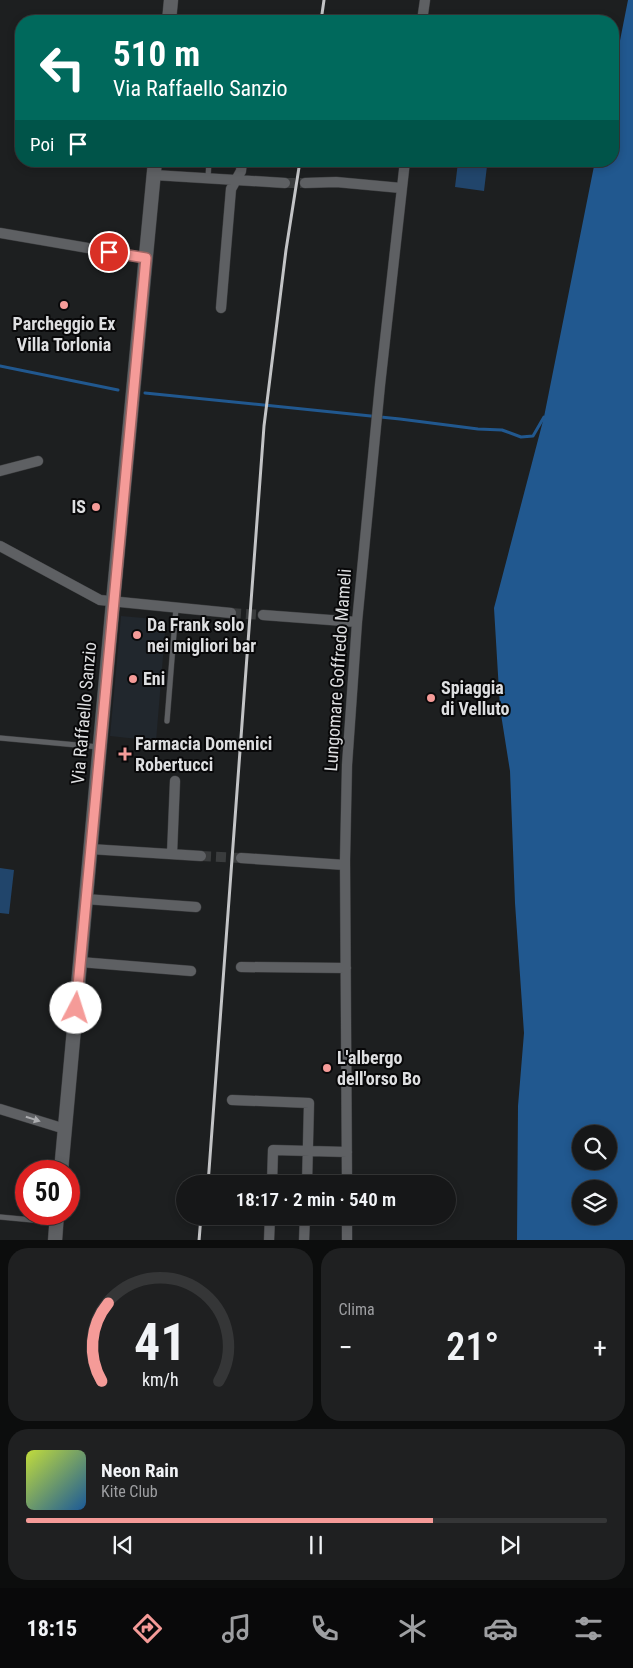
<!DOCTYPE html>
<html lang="it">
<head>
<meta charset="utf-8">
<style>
	body { margin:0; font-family:"Roboto Condensed",sans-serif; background:#1f2021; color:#f1f3f6; height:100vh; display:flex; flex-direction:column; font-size:19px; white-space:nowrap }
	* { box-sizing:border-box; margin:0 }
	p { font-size:16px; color:#9e9fa2 }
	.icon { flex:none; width:28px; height:28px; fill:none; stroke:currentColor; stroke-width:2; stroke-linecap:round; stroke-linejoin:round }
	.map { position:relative; height:1240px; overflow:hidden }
	.drawer { display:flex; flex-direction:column; gap:8px; padding:8px; background:#0c0d0d; flex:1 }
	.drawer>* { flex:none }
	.guide { position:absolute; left:15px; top:15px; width:604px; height:152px; border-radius:20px; box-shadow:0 2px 8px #0003,0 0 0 1px #353637; background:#00695c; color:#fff; overflow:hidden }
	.controls { position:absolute; left:572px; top:1125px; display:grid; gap:10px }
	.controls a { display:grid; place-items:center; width:45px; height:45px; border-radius:50%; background:#161718; box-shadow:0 2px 8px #0003,0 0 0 1px #353637; font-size:25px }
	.speed { position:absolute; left:15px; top:1160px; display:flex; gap:10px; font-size:25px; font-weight:700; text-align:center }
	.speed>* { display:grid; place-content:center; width:65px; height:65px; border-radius:50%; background:#161718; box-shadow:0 2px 8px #0003,0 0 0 1px #353637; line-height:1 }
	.speed .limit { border:8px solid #d22; background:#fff; color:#111 }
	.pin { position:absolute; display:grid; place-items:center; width:42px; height:42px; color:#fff; margin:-21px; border:2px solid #fff; border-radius:50%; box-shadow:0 1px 5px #0007 }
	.me { position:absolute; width:55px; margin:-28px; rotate:5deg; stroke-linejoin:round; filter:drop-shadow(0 0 4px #0008) }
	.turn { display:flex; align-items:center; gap:18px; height:105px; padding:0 15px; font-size:22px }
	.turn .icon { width:65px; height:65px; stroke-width:2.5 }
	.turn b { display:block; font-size:35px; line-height:42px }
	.then { display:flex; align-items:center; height:48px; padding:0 15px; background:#0003; gap:10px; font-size:19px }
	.big { font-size:38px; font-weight:600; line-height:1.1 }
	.drawer .widget { flex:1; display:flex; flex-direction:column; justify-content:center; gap:8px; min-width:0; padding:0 18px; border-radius:20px; background:#1f2021 }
	.drawer .dial { align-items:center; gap:0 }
	.dial svg { height:130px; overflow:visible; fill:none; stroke:#353637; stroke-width:7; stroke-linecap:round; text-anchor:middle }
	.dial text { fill:#f1f3f6; stroke:none }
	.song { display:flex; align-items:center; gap:15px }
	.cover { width:60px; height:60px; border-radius:8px; background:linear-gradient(135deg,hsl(70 70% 55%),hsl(210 70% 35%)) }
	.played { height:5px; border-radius:2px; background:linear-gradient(90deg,#f59b98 70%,#353637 70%) }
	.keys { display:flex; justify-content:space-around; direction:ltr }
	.heat { display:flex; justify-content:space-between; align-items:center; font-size:28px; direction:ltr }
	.drawer .tiles { flex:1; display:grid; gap:8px; grid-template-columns:1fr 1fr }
	.widget:last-child { grid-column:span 2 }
	.trip { position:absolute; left:176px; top:1175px; width:280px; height:50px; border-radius:25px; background:#161718; box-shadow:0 2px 8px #0003,0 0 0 1px #353637; font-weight:600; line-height:50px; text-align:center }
	.tab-bar { display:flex; height:80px; justify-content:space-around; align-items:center; background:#09090a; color:#9e9fa2 }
	.tab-bar .icon { width:35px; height:35px }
	.tab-bar .active { color:#f59b98 }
	.tab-bar b { font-size:22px; color:#f1f3f6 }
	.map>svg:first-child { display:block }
</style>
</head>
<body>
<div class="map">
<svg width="633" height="1241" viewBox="0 0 633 1241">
	<rect width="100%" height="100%" fill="#1d1f20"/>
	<path fill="#21272d" d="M121 616 166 620 156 741 110 736Z"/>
	<path fill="#21456b" d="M458 162 487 166 484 191 455 187Z
		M0 868 14 870 9 914 0 913Z"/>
	<path fill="#21588f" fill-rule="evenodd" d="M628 0H633V1240H517L518 1106 524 1033 515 903 510 771 500 708 494 608 544 417 595 161H612L613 76ZM581 1134H609V1161H581ZM581 1189H609V1216H581Z"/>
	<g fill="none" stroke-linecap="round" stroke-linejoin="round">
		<path stroke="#21588f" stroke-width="3" d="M0 366 118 390
			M145 393 400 419 478 429 502 430 521 437 533 436 544 417"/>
		<path stroke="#3a3c3d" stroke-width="10" stroke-dasharray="10 5" stroke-linecap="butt" d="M285 183H305
			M231 613 263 615
			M201 856 241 858"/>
		<defs>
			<path id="service" d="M208 178 209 161
				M167 721 176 608
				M0 738 99 747
				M0 1217 54 1222"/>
			<path id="minor" d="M422 21 425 0
				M154 175 285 183
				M305 183 336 182 401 188
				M0 233 146 258
				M221 308 231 189 241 171 242 161
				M0 471 38 461
				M0 546 100 600 231 613
				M263 615 357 622
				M90 849 201 856
				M172 854 175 781
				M241 858 345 865
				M85 899 196 907
				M80 962 191 971
				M241 967 346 968
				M232 1100 309 1103 307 1184
				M0 1109 65 1129
				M272 1184 273 1150 347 1152
				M347 1184 345 860 347 765 357 622 380 385 405 161
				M347 1216V1241
				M269 1241 270 1216
				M304 1241 305 1216"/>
			<path id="secondary" d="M169 21 171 0
				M61 1171 113 602 155 161
				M55 1241 57 1214"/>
		</defs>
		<use href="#service" stroke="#3b3c3e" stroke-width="6"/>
		<use href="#minor" stroke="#3b3c3e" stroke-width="11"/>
		<use href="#secondary" stroke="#3b3c3e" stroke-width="15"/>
		<use href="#service" stroke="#5e6063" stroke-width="5"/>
		<use href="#minor" stroke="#5e6063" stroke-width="10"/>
		<use href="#secondary" stroke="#5e6063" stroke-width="14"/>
		<path stroke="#c3c4c6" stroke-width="3" d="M321 21 324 0
			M208 1184 264 426 286 250 300 161
			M199 1241 201 1216"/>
	</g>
	<defs><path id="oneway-solid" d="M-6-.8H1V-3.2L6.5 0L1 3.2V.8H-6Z" transform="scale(1.25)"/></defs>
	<use fill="#abacaf" href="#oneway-solid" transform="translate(33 1119) rotate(17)"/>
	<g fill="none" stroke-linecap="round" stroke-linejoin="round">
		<defs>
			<path id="route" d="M76 1008 146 258 109 252"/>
		</defs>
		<use href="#route" stroke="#9f6563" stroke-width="12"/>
		<use href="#route" stroke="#f59b98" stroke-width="9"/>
	</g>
	<g fill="#f59b98" stroke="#080809" stroke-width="2">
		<circle cx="64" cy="305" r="5"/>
		<circle cx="96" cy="507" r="5"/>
		<circle cx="137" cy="635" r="5"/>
		<circle cx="133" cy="679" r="5"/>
		<circle cx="431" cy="698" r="5"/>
		<path d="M122.5 746.5h5v5h5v5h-5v5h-5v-5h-5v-5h5z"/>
		<circle cx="327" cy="1068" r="5"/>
	</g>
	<g text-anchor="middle" stroke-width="4" stroke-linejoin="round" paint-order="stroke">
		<g font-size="18" font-weight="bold" fill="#dedfe1" stroke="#080809" text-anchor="start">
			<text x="64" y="330" text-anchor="middle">Parcheggio Ex<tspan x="64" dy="21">Villa Torlonia</tspan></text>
			<text x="86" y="513" text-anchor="end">IS</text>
			<text x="147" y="631">Da Frank solo<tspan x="147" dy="21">nei migliori bar</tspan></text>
			<text x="143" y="685">Eni</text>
			<text x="441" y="694">Spiaggia<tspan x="441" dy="21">di Velluto</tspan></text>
			<text x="135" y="750">Farmacia Domenici<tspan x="135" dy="21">Robertucci</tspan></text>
			<text x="337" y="1064">L'albergo<tspan x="337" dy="21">dell'orso Bo</tspan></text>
		</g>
		<g font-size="18" fill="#dedfe1" stroke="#080809">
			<text transform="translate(338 670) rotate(-86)" y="6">Lungomare Goffredo Mameli</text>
			<text transform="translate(84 713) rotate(-85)" y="6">Via Raffaello Sanzio</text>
		</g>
	</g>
</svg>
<div class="controls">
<a><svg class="icon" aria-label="search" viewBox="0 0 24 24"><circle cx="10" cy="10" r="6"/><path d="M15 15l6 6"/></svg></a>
<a><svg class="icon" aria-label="layers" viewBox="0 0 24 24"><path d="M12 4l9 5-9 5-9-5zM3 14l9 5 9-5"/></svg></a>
</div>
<div class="speed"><div class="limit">50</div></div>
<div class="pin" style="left:109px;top:252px;background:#d93025"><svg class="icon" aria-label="arrive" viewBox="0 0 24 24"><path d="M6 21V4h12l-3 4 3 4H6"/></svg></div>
<svg class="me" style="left:76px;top:1008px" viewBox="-20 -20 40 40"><circle r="19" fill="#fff"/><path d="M0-13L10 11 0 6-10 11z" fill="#f59b98"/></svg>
<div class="trip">18:17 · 2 min · 540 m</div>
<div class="guide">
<div class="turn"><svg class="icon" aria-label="left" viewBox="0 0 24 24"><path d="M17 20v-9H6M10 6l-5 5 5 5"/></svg><div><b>510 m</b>Via Raffaello Sanzio</div></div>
<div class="then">Poi<svg class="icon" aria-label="arrive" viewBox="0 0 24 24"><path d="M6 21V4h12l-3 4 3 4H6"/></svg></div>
</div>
</div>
<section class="drawer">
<div class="tiles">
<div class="widget dial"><svg viewBox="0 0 100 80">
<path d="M14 69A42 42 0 1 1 86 69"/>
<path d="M14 69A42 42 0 0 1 18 21" stroke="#f59b98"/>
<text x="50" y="56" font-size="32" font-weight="700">41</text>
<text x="50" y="72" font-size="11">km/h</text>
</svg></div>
<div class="widget"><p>Clima</p>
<div class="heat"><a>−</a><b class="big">21°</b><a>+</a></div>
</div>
<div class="widget">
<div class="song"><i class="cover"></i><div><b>Neon Rain</b><p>Kite Club</p></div></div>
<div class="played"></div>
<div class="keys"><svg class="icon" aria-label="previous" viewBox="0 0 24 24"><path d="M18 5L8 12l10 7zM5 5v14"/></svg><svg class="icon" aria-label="pause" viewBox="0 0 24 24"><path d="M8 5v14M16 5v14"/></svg><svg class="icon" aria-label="next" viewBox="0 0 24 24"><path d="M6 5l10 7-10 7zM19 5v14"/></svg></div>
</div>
</div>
</section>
<nav class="tab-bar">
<b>18:15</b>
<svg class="icon active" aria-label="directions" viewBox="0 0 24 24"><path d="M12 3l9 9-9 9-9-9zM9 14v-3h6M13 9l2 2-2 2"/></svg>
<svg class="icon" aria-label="music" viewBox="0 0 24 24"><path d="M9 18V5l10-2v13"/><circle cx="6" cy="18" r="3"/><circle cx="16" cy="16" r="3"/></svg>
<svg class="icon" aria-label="phone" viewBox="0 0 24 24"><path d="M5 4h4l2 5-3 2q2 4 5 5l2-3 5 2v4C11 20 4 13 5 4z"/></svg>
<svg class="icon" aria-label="climate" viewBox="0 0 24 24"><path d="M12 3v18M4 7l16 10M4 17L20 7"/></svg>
<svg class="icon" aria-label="car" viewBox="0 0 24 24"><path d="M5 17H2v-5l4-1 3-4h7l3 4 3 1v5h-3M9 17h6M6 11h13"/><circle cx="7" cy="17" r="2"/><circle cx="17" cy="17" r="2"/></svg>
<svg class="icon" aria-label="filters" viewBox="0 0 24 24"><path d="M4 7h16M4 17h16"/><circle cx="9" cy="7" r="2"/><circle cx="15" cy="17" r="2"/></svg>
</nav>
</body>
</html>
